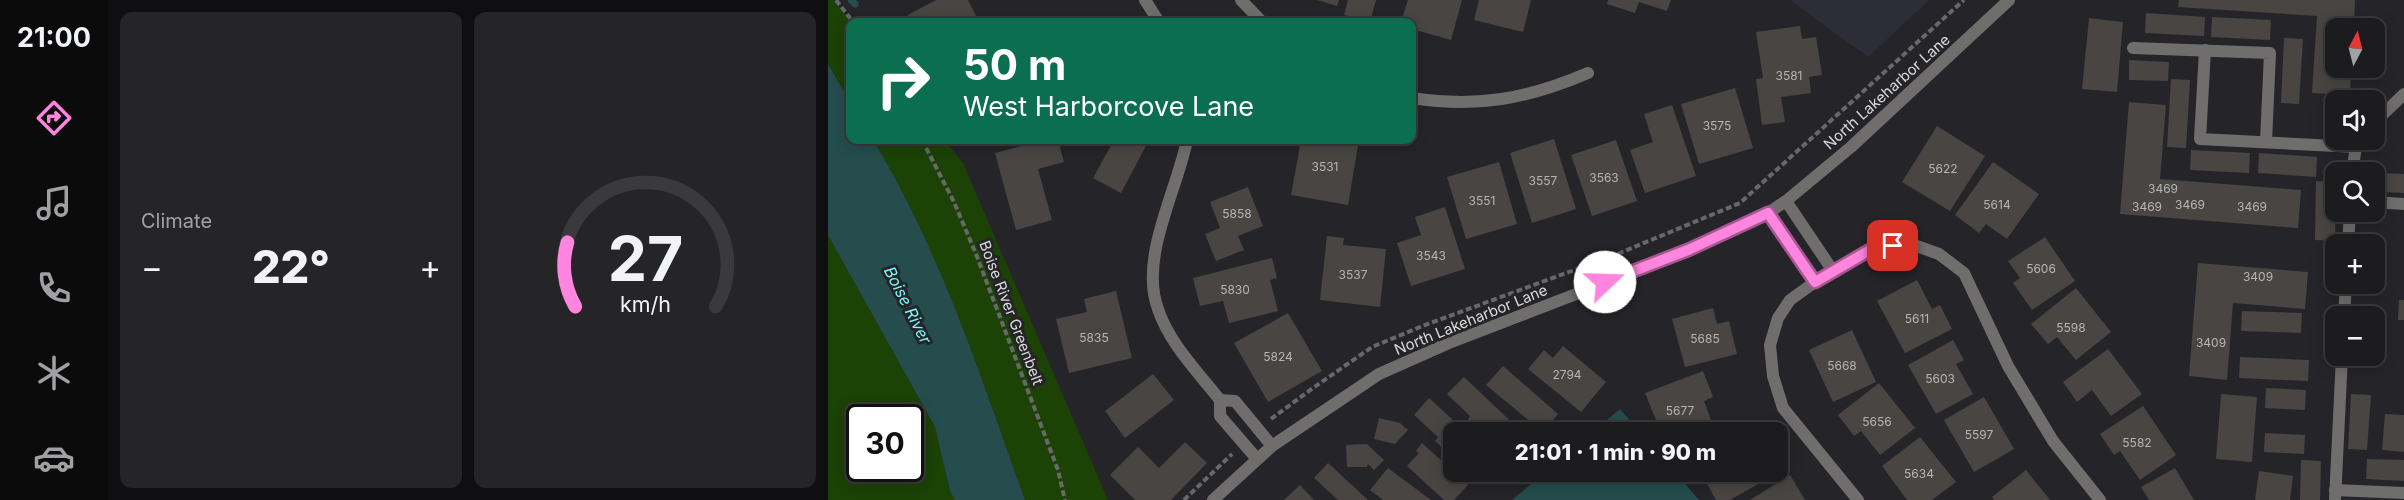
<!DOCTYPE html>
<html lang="en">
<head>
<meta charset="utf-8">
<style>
	body { margin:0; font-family:Inter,sans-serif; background:#252528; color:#f1f3f6; height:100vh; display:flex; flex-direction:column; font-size:22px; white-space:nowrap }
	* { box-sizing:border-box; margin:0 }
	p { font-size:20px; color:#a0a1a4 }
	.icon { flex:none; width:33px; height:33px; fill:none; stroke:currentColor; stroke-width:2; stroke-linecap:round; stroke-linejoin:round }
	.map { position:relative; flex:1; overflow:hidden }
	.side { display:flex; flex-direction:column; gap:12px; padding:12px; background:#0f0f11; width:720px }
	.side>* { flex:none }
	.guide { position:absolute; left:18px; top:18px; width:570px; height:126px; border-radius:12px; box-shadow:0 3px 15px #0003,0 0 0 2px #3a3a3d; background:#0b6e4f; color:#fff; overflow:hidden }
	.needle { width:39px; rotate:7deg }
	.tools { position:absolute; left:1497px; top:18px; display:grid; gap:12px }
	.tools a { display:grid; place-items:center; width:60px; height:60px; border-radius:12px; background:#1c1c1f; box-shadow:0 3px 15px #0003,0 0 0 2px #3a3a3d; font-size:30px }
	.speed { position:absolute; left:18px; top:404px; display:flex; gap:12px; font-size:30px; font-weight:700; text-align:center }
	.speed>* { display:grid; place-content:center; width:78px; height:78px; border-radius:50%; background:#1c1c1f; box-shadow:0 3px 15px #0003,0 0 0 2px #3a3a3d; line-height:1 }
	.speed .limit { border:3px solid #111; border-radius:9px; background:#fff; color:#111 }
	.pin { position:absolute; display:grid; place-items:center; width:51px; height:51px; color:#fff; margin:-26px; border-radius:12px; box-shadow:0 3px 9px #0006 }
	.me { position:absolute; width:66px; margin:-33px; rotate:69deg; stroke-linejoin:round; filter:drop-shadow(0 0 4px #0008) }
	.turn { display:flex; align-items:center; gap:21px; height:126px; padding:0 18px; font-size:27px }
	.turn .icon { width:78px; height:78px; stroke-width:2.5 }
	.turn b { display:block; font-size:42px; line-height:51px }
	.big { font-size:45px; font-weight:800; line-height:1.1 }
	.side .card { flex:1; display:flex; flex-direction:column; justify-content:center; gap:9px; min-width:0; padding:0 21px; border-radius:12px; background:#252528 }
	.side .dial { align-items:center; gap:0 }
	.dial svg { height:156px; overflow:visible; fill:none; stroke:#3a3a3d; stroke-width:7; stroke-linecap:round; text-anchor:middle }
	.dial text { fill:#f1f3f6; stroke:none }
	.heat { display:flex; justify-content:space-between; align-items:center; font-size:33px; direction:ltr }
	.side .tiles { flex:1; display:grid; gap:12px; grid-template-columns:repeat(2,1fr) }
	.trip { position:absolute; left:615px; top:422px; width:345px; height:60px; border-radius:12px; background:#1c1c1f; box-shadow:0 3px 15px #0003,0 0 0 2px #3a3a3d; font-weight:800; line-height:60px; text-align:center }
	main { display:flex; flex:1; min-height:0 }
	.tab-bar { display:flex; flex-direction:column; width:108px; justify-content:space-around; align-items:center; background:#0b0b0c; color:#a0a1a4 }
	.tab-bar .icon { width:42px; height:42px }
	.tab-bar .current { color:#ff85de }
	.tab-bar b { font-size:27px; color:#f1f3f6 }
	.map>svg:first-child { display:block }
</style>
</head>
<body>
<main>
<nav class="tab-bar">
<b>21:00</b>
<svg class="icon current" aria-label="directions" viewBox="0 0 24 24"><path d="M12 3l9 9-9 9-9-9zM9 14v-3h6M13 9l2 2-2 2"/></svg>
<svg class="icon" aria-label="music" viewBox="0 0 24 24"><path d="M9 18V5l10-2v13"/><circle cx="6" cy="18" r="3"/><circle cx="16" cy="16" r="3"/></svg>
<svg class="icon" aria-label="phone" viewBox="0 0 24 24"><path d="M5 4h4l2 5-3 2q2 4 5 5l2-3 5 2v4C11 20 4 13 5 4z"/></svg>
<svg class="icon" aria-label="climate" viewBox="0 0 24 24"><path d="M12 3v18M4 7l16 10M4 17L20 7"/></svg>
<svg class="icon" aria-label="car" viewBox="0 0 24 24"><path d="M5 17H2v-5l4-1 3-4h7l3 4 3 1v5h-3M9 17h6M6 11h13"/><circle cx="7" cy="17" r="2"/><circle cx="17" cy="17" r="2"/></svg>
</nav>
<section class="side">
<div class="tiles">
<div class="card"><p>Climate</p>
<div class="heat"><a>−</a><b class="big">22°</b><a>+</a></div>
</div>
<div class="card dial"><svg viewBox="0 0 100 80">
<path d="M14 69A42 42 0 1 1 86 69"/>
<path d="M14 69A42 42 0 0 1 10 36" stroke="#ff85de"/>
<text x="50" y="56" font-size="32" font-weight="700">27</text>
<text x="50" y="72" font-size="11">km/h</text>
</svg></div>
</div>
</section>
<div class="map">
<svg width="1576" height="500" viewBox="0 0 1576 500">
	<rect width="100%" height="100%" fill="#252529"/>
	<path fill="#2d2d37" d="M962 0H1101L1040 57Z"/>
	<path fill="#1c4206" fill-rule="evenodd" d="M0 0H6L24 22 22 102 0 64Z
		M45 140H117L135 163 280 500H197C153 378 113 251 45 140Z
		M0 235 107 427 122 491 127 500H0ZM32 417H82V468H32Z"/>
	<path fill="#254d4e" d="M0 64 22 102V140H45C113 251 153 378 197 500H127L122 491 107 427 0 235Z
		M792 409 812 432H765Z
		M719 471H846L871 500H684Z"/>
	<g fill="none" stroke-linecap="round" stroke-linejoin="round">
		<path stroke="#254d4e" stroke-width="7" d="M23 0 27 4"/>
	</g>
	<path fill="#484542" d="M108 0H140L151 22H85L80 15Z
		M489 0H511L509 6Z
		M520 0H548L542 22 516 15Z
		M580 0H634L623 40 584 29V22H573Z
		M651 0H703L695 32 646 20Z
		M780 0H843L839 11 811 2 807 13 779 4Z
		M1351 0H1527L1526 28H1508V68H1523L1522 95 1484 93 1489 16 1350 7Z
		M1318 13 1377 17 1376 36 1317 33Z
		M1384 17 1443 20 1442 40 1383 37Z
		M1261 18 1295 22 1289 92 1254 89Z
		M972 26 974 39 988 37 994 75 981 77 983 93 953 97 957 122 934 125 928 79 935 78 928 32Z
		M1456 38 1475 39 1471 104 1453 103Z
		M1301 60 1341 62 1340 81 1301 80Z
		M1343 79 1362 80 1358 148 1339 147Z
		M907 88 925 148 871 164 853 104Z
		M1301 102 1338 105 1332 179 1473 190 1470 228 1292 214Z
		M844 105 868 176 817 193 802 150 825 142 816 114Z
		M1109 126 1157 156 1122 211 1074 182Z
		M726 139 748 209 704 223 682 153Z
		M216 140H230L236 162 210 169 224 220 188 230 167 153Z
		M286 140H315L320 142 293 193 265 178Z
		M473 140H531L520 205 463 195Z
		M788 140 809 201 764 216 743 155Z
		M1363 150 1422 153 1421 173 1362 170Z
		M1431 153 1489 157 1488 177 1430 173Z
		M671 162 689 224 638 239 619 177Z
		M1165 162 1211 194 1179 239 1158 224 1151 233 1127 215Z
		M1552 173 1576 174V193L1552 192Z
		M1488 181 1508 182 1507 241 1487 240Z
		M420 187 435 226 410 236 416 250 388 261 377 234 392 228 382 202Z
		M617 207 637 269 583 286 569 243 593 235 587 217Z
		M499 236 516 238 515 245 558 249 552 307 492 300Z
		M1217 237 1247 281 1204 310 1185 283 1192 278 1180 261Z
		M444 258 449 278 442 280 450 311 401 323 395 301 372 306 365 278Z
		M1370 263 1480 272 1477 309 1405 303 1399 380 1361 376Z
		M1089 280 1104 309 1112 305 1124 329 1077 353 1049 301Z
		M1248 288 1283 332 1248 360 1229 337 1220 344 1203 324Z
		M288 291 304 358 241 373 228 319 259 312 256 299Z
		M1571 300H1576V320H1570Z
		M1529 305 1550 306 1548 337H1546V316H1529Z
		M885 308 889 324 901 321 909 354 857 367 844 319Z
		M1414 311 1474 313 1473 333 1413 331Z
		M460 313 494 371 440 402 406 343Z
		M1024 330 1048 382 1005 402 981 350Z
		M1125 340 1136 360 1128 364 1145 394 1108 414 1080 365Z
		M735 346 778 382 753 412 700 369 716 350 725 358Z
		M1280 349 1314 394 1283 416 1264 390 1249 402 1235 382Z
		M1528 356H1548L1547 364H1527Z
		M1412 357 1481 360 1480 381 1411 378Z
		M675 366 730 414 715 432 658 385Z
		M875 371 885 397 876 401 887 431 826 432 822 422 828 420 817 393Z
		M325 374 346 400 297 438 277 411Z
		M636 377 694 432H654L640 419 642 416 619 394Z
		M1051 383 1087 428 1052 455 1033 431 1026 436 1010 415Z
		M1438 388 1478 390 1477 410 1437 408Z
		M1393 394 1429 397 1424 462 1388 459Z
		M1523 394 1543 395 1539 450 1520 449Z
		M1156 397 1186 449 1146 472 1116 420Z
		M601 398 638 432H626V458L607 441 610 437 586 415Z
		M1315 406 1348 455 1312 480 1292 451 1286 455 1272 434Z
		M1557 414 1576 415V452L1554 450Z
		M551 418 572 423 580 430 567 444 546 439Z
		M1437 433 1477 435 1476 454 1436 452Z
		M1092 437 1128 482 1104 500H1079L1054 466Z
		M357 442 379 463 343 500H307L282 475 310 447 331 468Z
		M594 443 640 485 626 500H616L579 466 591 453 588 451Z
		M539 444 556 460 546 470 540 464 539 467H519L518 445Z
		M1539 459 1576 460V481L1538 479Z
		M1473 460 1493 461 1492 500H1472Z
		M500 463 540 500H510L486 478Z
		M950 466 953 471 902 500H888L872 471H950Z
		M560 468 603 500H555L542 490Z
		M1347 468 1366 500H1321L1313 487Z
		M1198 470 1222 500H1166L1164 497Z
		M639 471H658L649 480Z
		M1431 471 1465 476 1462 500H1427Z
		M962 475 977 500H922Z
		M472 485 486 500H456Z"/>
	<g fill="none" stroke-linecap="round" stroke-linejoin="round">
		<path stroke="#68686c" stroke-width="4" stroke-dasharray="6 3" stroke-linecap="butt" d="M8 0 25 22
			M94 140 126 202 148 254 230 470 237 500
			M443 419 485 388 544 347 597 325 787 255 912 203 1136 0
			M356 500 404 454"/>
		<path stroke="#706e6d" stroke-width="12" d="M1305 48 1442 53 1438 142
			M1377 50 1372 139 1528 147
			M1546 202 1576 204
			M1507 490 1576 493"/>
		<path stroke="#706e6d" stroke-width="12" d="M317 0 331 22
			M413 0 434 22
			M584 98C649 108 699 99 760 73
			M1546 123 1576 94
			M359 140C349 191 311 258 330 309 341 343 370 372 392 400
			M1524 172 1528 147 1533 140
			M958 201 1005 271
			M940 213 987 282
			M1520 244 1522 212
			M1516 316 1518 284
			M429 459 392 416V400L407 401 444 446
			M385 500 444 446 551 374 621 343 860 251 940 213 958 201 1023 147 1181 0
			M1030 500 955 408 945 376 942 345 950 318 962 300 987 282 1047 247 1083 244 1111 254 1136 273 1180 366 1225 441 1272 500
			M1507 500 1514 356"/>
	</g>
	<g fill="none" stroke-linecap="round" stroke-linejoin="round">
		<defs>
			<path id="route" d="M777 282 860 250 940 213 987 282 1047 247 1065 246"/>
		</defs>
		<use href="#route" stroke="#a65690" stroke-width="15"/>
		<use href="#route" stroke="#ff85de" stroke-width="10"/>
	</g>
	<g text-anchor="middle" stroke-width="6" stroke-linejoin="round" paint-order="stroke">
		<g font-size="12" fill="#b6b5b6">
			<text x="961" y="80">3581</text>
			<text x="889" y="130">3575</text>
			<text x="497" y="171">3531</text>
			<text x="1115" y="173">5622</text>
			<text x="776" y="182">3563</text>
			<text x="715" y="185">3557</text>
			<text x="1335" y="193">3469</text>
			<text x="654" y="205">3551</text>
			<text x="1169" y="209">5614</text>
			<text x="1362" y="209">3469</text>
			<text x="1319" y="211">3469</text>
			<text x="1424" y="211">3469</text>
			<text x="409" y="218">5858</text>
			<text x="603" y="260">3543</text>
			<text x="1213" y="273">5606</text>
			<text x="525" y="279">3537</text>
			<text x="1430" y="281">3409</text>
			<text x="407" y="294">5830</text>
			<text x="1089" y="323">5611</text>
			<text x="1243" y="332">5598</text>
			<text x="266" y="342">5835</text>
			<text x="877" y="343">5685</text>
			<text x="1383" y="347">3409</text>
			<text x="450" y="361">5824</text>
			<text x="1014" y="370">5668</text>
			<text x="739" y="379">2794</text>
			<text x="1112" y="383">5603</text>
			<text x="852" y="415">5677</text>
			<text x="1049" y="426">5656</text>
			<text x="1151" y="439">5597</text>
			<text x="1309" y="447">5582</text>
			<text x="1091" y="478">5634</text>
		</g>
		<g font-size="15" fill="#dadadc" stroke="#252529">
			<text transform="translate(1059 92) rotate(-42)" y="5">North Lakeharbor Lane</text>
			<text transform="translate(183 313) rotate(69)" y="5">Boise River Greenbelt</text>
			<text transform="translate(643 320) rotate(-22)" y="5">North Lakeharbor Lane</text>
		</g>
		<g font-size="16" font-style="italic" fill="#76f8fc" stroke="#252529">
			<text transform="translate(80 305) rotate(63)" y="6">Boise River</text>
		</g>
	</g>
</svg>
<div class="tools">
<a><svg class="needle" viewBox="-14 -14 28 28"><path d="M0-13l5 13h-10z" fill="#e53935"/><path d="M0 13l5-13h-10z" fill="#a0a1a4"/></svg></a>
<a><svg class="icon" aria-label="sound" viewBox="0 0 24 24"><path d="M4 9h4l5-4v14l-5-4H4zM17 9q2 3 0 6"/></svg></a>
<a><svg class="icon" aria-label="search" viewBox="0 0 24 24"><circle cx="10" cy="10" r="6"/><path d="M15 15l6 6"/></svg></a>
<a>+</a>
<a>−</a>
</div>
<div class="speed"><div class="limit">30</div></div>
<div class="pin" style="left:1065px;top:246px;background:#d93025"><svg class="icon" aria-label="arrive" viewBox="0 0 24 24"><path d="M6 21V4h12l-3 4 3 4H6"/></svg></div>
<svg class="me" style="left:777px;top:282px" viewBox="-20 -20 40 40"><circle r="19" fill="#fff"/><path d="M0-13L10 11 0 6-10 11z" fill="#ff85de"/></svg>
<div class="trip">21:01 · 1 min · 90 m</div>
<div class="guide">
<div class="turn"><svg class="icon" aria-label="right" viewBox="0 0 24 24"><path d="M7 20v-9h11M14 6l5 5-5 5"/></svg><div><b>50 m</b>West Harborcove Lane</div></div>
</div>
</div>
</main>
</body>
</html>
